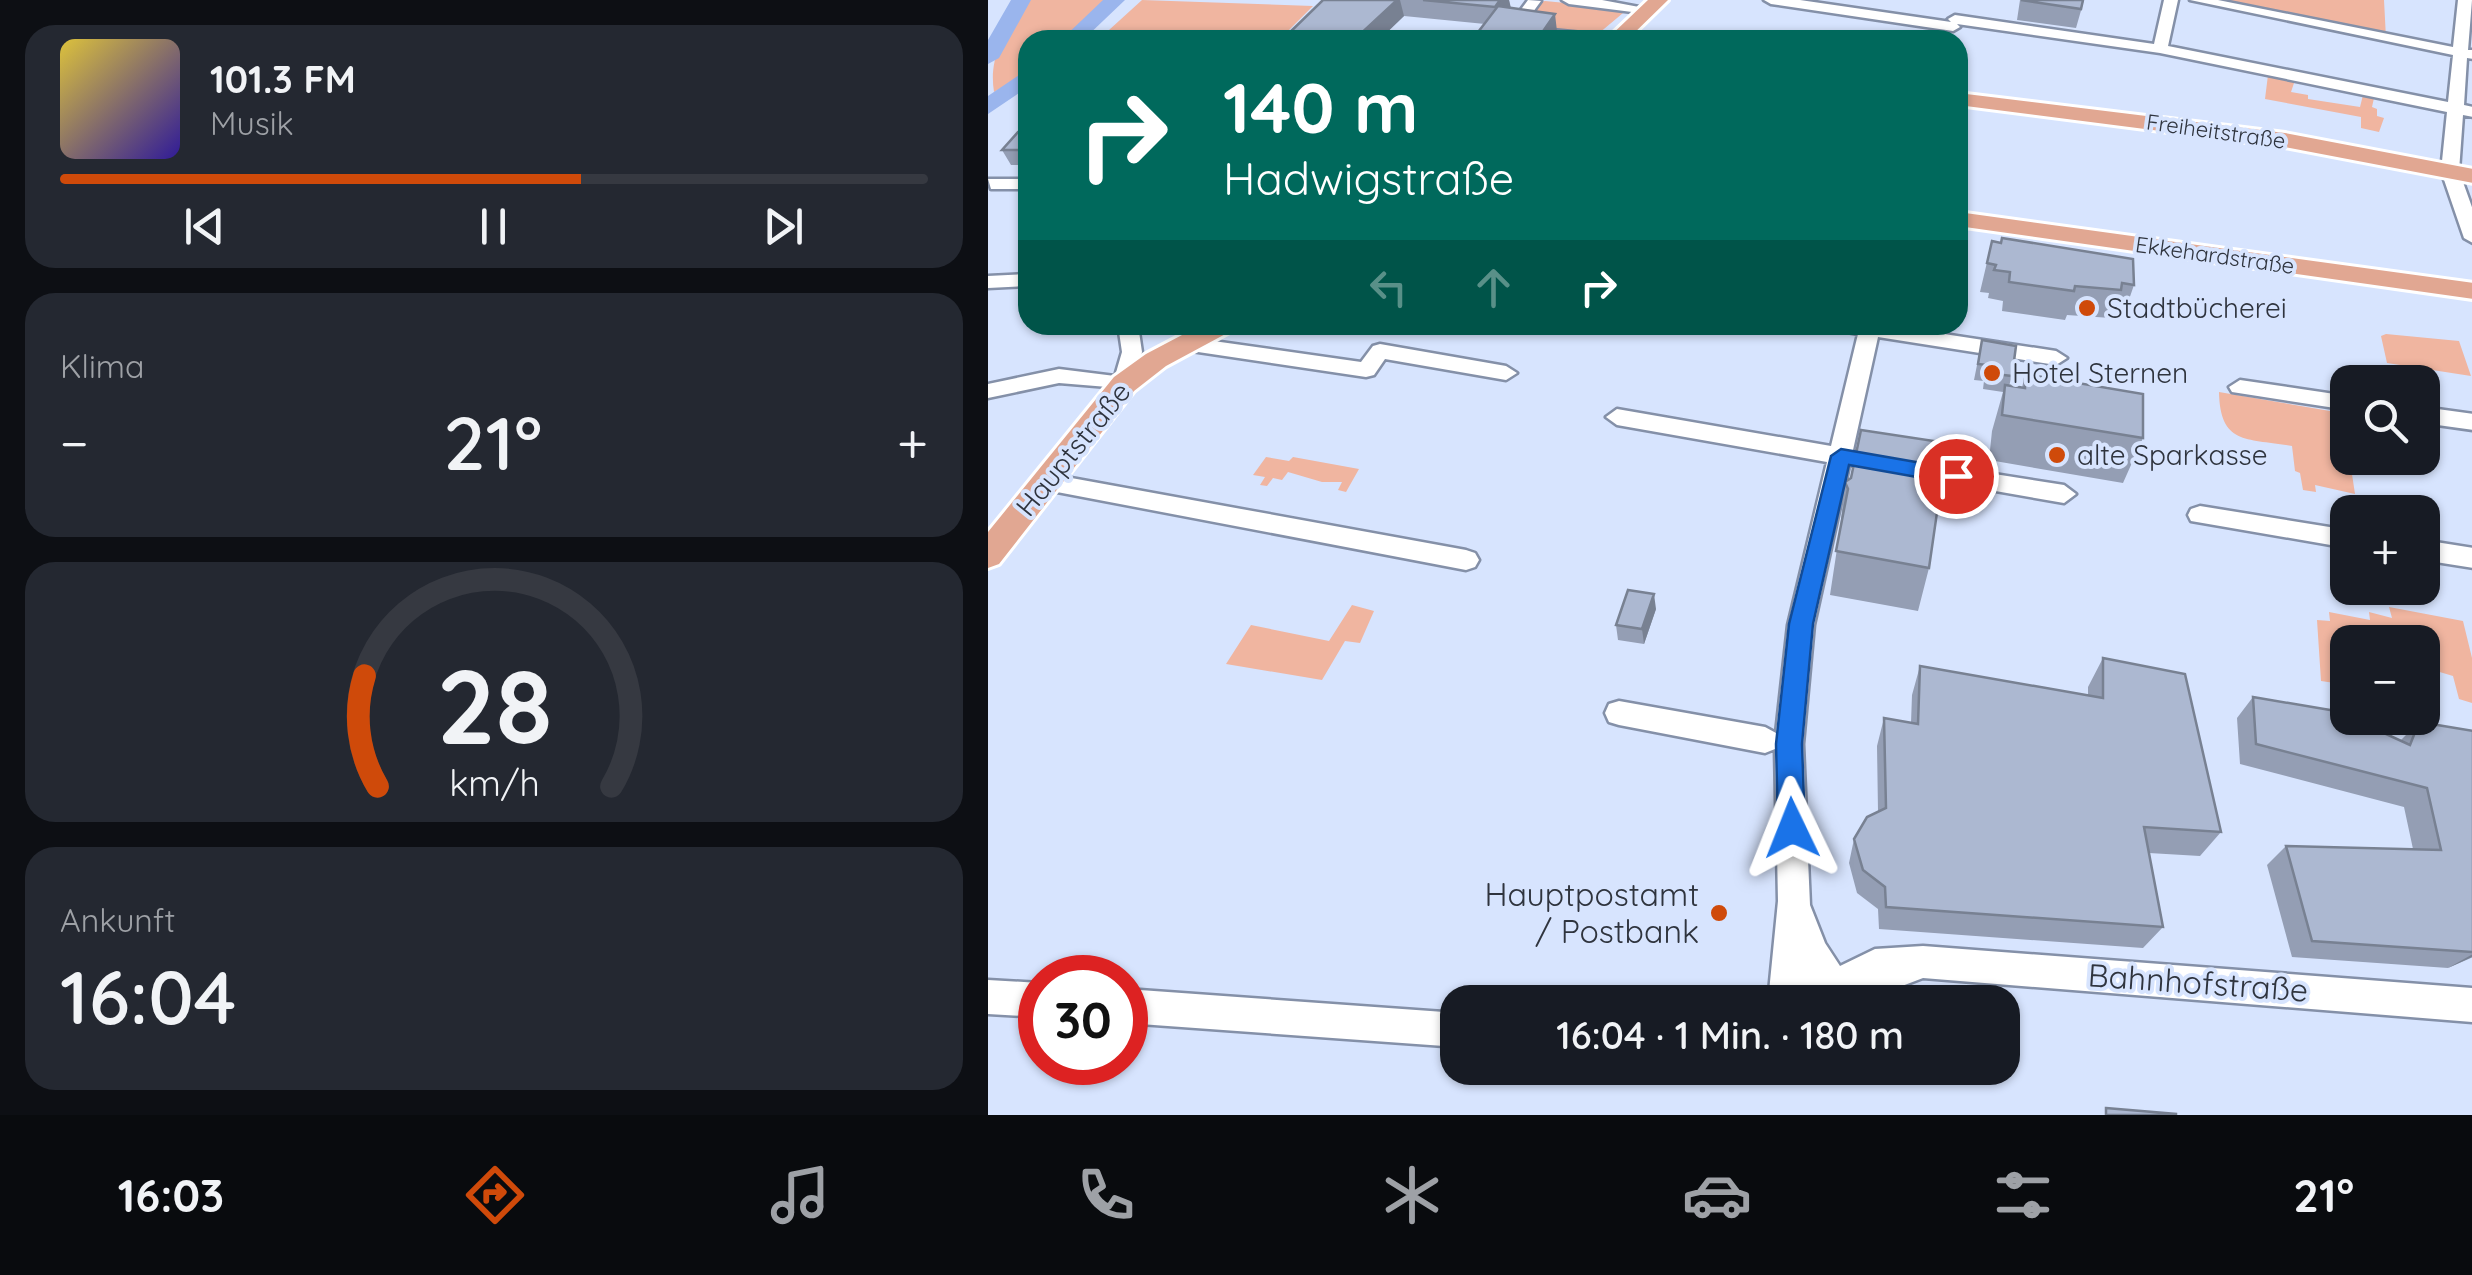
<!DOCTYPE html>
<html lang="de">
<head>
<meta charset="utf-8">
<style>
	body { margin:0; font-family:Quicksand,sans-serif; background:#242831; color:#f1f3f6; height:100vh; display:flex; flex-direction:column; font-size:38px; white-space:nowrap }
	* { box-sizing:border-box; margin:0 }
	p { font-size:32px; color:#9ea1a6 }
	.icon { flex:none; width:55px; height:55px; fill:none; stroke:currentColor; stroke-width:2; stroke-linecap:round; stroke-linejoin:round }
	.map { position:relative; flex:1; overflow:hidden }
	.sheet { display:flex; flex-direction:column; gap:25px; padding:25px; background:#0d0f14; width:988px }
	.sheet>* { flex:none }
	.guide { position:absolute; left:30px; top:30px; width:950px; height:305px; border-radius:30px; box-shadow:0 2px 8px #0004; background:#00695c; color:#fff; overflow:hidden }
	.fabs { position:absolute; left:1342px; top:365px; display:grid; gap:20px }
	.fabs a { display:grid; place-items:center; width:110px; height:110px; border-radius:20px; background:#171b24; box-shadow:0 2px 8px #0004; font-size:50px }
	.speed { position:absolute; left:30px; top:955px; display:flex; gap:20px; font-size:50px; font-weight:700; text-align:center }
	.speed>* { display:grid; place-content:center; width:130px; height:130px; border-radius:50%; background:#171b24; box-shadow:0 2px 8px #0004; line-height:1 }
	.speed .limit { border:15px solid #d22; background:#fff; color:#111 }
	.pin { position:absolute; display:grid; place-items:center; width:85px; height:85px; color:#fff; margin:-42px; border:5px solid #fff; border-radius:50%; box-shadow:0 2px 10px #0007 }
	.me { position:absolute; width:110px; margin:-55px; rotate:358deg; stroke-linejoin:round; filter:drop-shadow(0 0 8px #0008) }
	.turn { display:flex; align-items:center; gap:35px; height:210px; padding:0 40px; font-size:45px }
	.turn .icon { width:130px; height:130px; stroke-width:2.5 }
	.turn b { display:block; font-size:70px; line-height:85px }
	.lanes { display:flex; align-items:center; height:95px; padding:0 40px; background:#0003; justify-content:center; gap:50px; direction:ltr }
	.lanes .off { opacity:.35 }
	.big { font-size:75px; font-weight:600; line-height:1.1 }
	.sheet .tile { flex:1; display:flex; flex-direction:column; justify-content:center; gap:15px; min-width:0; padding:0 35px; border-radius:30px; background:#242831 }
	.sheet .dial { align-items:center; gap:0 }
	.dial svg { height:260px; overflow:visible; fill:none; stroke:#363941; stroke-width:7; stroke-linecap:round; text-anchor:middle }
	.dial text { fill:#f1f3f6; stroke:none }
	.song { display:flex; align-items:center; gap:30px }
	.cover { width:120px; height:120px; border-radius:15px; background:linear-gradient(135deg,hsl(50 70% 55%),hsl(250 70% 35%)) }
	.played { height:10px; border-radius:5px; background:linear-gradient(90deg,#cf4a0a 60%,#363941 60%) }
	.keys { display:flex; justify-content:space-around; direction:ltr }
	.heat { display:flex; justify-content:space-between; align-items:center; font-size:55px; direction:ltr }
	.trip { position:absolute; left:452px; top:985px; width:580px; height:100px; border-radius:30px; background:#171b24; box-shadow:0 2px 8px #0004; font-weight:600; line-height:100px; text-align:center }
	.menu { display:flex; height:160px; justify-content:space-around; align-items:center; background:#090b0e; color:#9ea1a6 }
	.menu .icon { width:70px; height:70px }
	.menu .current { color:#cf4a0a }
	.menu b { font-size:45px; color:#f1f3f6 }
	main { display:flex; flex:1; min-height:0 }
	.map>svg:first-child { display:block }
</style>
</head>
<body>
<main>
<section class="sheet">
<div class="tile">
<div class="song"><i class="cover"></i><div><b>101.3 FM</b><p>Musik</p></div></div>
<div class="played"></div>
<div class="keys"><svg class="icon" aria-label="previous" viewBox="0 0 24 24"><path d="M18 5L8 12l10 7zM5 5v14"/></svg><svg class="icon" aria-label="pause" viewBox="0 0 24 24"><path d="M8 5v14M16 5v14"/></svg><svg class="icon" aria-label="next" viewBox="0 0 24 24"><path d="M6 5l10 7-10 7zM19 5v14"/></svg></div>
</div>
<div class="tile"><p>Klima</p>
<div class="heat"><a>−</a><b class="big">21°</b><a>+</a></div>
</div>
<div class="tile dial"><svg viewBox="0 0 100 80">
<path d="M14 69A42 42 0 1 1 86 69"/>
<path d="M14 69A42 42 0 0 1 10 35" stroke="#cf4a0a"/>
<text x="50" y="56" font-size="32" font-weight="700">28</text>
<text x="50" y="72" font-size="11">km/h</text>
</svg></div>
<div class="tile"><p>Ankunft</p><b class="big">16:04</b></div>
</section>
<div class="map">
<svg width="1485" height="1115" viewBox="0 0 1485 1115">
	<rect width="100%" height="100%" fill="#d7e4fe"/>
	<path fill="#f0b5a0" d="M40 0H126L82 40H40V72L6 92C0 55 19 29 40 0Z
		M154 0 325 6 291 40H110Z
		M1209 0H1396L1398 38Z
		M557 1 630 8 635 13 610 34 531 26 548 3Z
		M1280 75 1307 80 1303 92 1320 95V99L1372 107 1375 95 1386 98 1384 107 1389 109V116L1396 118 1391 132 1373 128V117L1277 99Z
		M1398 334 1471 341 1483 376 1399 363 1393 336Z
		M1231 392 1342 411 1346 443 1360 446V458H1400L1403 467 1362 461 1367 494 1327 485 1328 492 1315 490 1312 473 1307 471 1304 446C1260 438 1232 446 1231 392Z
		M278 457 301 461 305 457 371 469 358 492 350 490 354 482H334L300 472 294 480 285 478 279 486 272 485 277 477 265 475Z
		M364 605 386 611 372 643 357 641 334 680 238 664 263 625 341 641Z
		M1401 607 1475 621 1484 658V703L1471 699 1465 676 1435 667V642H1360V685L1333 681 1329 620 1342 621 1341 612 1382 620 1381 612 1404 618Z"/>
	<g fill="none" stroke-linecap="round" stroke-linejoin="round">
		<path fill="#9ab5ed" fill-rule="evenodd" d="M23 0H43L11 58 0 64V40Z
			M115 0H137L95 40H73Z
			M40 69V87L0 114V96Z"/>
		<defs>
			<path id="minor" d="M540 0 553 1 534 27 605 34 612 38 577 40 519 34 517 31Z
				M574 0H614L667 10 660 14 581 4Z
				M776 0H812L963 22 960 19 967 15 1166 44 1176 0H1190L1180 46 1460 102 1465 55 1202 0H1230L1465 47 1470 0H1484L1480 50H1485V59L1479 58 1476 105 1485 107V117L1475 115 1471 171 1485 210V243L1476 238 1453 171 1459 112 1172 53 969 24 972 27 965 31 783 4Z
				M0 179H40V189H3Z
				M40 274V286L0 288V276Z
				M130 325H150L154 352 144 389 71 383 0 398V384L71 369 127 376 134 352Z
				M845 325H897L1068 351 1079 358 1068 365 890 337 865 450 877 458 873 464 861 466 826 625 815 744 822 905 837 943 852 966 887 949 935 946 1485 988V1022L935 978 914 986 900 1002H848L833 995 817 1002H780L790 901 787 749 777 753 631 725 621 722 617 713 621 704 631 701 777 727 788 733 800 625 839 462 629 425 618 417 629 409 843 446 870 334 848 330Z
				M197 337 373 362 385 346 392 344 518 366 529 373 518 380 397 359 386 375 378 377 190 349 187 344Z
				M1252 380 1360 396V410L1244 392 1241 387Z
				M1435 407 1485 414V430L1435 423Z
				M924 461 1076 485 1088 494 1076 503 916 475 912 469Z
				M56 473 478 550 487 553 491 560 487 567 478 570 48 488 44 482 48 476Z
				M1212 506 1360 530V548L1203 521 1200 515 1203 509Z
				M1435 540 1485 548V568L1435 560Z
				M0 980 52 983V1017L0 1014Z
				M138 989 470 1013V1047L138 1023Z"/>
			<path id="major" d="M660 0H680L639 40H618Z
				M970 93 1297 133 1485 169V183L1297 147 970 105Z
				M970 212 1485 283V299L970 226Z
				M213 325H247L243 331 178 366 146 391 11 564 0 568V532L126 377 158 354Z"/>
		</defs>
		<use href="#minor" stroke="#8490a8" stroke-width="5"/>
		<use href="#major" stroke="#fff" stroke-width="6"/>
		<use href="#minor" fill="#fff" fill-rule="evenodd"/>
		<use href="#major" fill="#e1a792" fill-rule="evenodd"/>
	</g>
	<path fill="#949eb4" d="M335 0H521L522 8 497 24 416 16 391 40H296V38Z
		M1032 0H1096L1088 28 1029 20Z
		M40 132V165H23L14 150Z
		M1004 241 1146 285 1136 314 1125 312 1123 318 1079 315 1077 320 1014 311 1015 301 1000 298 1001 293 992 292Z
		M994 340 1024 376 1021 386 1034 388 1037 374 1155 438 1135 483 1001 460 1004 431 1015 392 995 389 996 381 986 380Z
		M857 482 941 568 930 611 842 595 852 529Z
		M668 609 656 644 630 640 628 625Z
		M1115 658 1233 832 1212 856 1161 853 1175 927 1155 948 891 929 890 909 869 893 861 863 866 839 890 811 889 746 896 718 923 723 924 695 932 666 1100 695V687Z
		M1265 697 1412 741 1431 722 1485 731V957L1460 968 1304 957 1279 865 1298 846 1425 849 1416 807 1252 764 1249 718Z"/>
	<path fill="#788192" d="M409 0H412L416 16 391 40H366Z
		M512 0H521L523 8 510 25 507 7Z
		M567 14 570 40H549Z
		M150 325H175V330L155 334Z
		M666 594 668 609 656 644 654 629Z
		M1485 954 1484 957 1460 968Z"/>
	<path fill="#acb8d1" stroke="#788192" stroke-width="2.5" d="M335 0H409L366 40H319L296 38Z
		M435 0H512L507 7Z
		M1033 0H1095L1093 9Z
		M510 6 567 14 549 40H484Z
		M30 132H40V150H14Z
		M1014 238 1145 259 1146 285 1134 283 1133 290 1087 286 1086 291 1021 282 1022 272 1006 270 1008 265 999 263 1004 241 1013 243Z
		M994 340 1028 346 1024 376 999 373 1000 365 990 364Z
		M1037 374 1155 394V438L1014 415 1017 385 1037 388Z
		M873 430 959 443 941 568 848 551 860 489 857 482 863 478Z
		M640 590 666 594 654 629 628 625Z
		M1115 658 1197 674 1233 832 1156 827 1175 927 898 907 897 887 875 870 866 839 879 817 898 808 896 718 930 724 932 666 1115 698Z
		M1265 697 1348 711 1422 745 1431 722 1485 731V952L1324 941 1298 846 1453 850 1439 788 1268 744Z
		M1118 1108 1188 1114V1115H1118Z"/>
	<path fill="#1a73e8" stroke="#114b97" stroke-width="2.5" d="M853 449 968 469 979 476 968 484 861 465 825 624 814 744 817 828 813 837 804 841 794 837 790 828 788 744 801 624 843 456Z"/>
	<g fill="#cf4a0a" stroke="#d7e4fe" stroke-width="4">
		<circle cx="1099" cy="308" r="10"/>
		<circle cx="1004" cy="373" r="10"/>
		<circle cx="1069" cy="455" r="10"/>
		<circle cx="731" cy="913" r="10"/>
	</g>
	<g text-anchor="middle" stroke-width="8" stroke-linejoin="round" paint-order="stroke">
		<g font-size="22" fill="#2f343e" stroke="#d7e4fe">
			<text transform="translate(1228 131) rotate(8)" y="8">Freiheitstraße</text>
			<text transform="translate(1227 255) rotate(8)" y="8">Ekkehardstraße</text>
		</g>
		<g font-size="28" fill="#2f343e" stroke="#d7e4fe" text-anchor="start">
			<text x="1119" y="318">Stadtbücherei</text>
			<text x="1024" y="383">Hotel Sternen</text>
			<text x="1089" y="465">alte Sparkasse</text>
		</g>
		<g font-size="28" fill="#2f343e" stroke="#d7e4fe">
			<text transform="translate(85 449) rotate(-51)" y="10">Hauptstraße</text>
		</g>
		<g font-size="32" fill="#2f343e" stroke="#d7e4fe" text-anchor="end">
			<text x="711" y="906">Hauptpostamt<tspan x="711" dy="37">/ Postbank</tspan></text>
		</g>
		<g font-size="32" fill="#2f343e" stroke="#d7e4fe">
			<text transform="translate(1210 983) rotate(4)" y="11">Bahnhofstraße</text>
		</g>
	</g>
</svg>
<div class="fabs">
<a><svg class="icon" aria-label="search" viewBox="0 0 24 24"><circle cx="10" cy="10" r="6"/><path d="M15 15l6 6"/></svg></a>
<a>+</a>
<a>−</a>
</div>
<div class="speed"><div class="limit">30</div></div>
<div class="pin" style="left:968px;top:476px;background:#d93025"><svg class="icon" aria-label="arrive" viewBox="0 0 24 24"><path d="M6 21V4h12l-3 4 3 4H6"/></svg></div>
<svg class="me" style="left:804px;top:828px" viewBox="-20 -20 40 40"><path d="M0-17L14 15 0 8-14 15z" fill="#1a73e8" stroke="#fff" stroke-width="4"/></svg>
<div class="trip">16:04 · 1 Min. · 180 m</div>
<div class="guide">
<div class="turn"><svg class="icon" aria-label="right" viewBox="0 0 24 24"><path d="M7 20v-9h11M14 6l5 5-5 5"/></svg><div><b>140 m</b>Hadwigstraße</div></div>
<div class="lanes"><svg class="icon off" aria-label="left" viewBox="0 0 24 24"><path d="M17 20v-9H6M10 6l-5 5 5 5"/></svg><svg class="icon off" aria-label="ahead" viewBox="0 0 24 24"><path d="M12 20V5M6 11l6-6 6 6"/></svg><svg class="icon" aria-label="right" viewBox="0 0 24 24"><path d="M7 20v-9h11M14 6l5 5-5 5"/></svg></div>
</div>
</div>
</main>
<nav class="menu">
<b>16:03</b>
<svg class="icon current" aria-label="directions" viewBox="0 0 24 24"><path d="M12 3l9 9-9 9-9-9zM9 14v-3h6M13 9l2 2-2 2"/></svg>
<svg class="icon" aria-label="music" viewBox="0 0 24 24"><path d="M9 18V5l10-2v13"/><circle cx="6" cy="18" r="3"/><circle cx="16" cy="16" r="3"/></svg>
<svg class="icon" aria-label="phone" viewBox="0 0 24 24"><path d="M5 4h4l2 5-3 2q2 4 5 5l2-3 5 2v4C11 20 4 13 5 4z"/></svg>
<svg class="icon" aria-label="climate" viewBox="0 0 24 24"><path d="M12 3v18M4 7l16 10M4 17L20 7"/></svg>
<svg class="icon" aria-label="car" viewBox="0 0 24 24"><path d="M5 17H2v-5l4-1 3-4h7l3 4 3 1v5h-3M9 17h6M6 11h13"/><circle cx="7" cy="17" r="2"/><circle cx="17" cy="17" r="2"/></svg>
<svg class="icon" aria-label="filters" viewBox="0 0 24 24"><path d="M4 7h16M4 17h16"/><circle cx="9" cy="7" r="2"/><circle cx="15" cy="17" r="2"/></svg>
<b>21°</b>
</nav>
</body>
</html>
